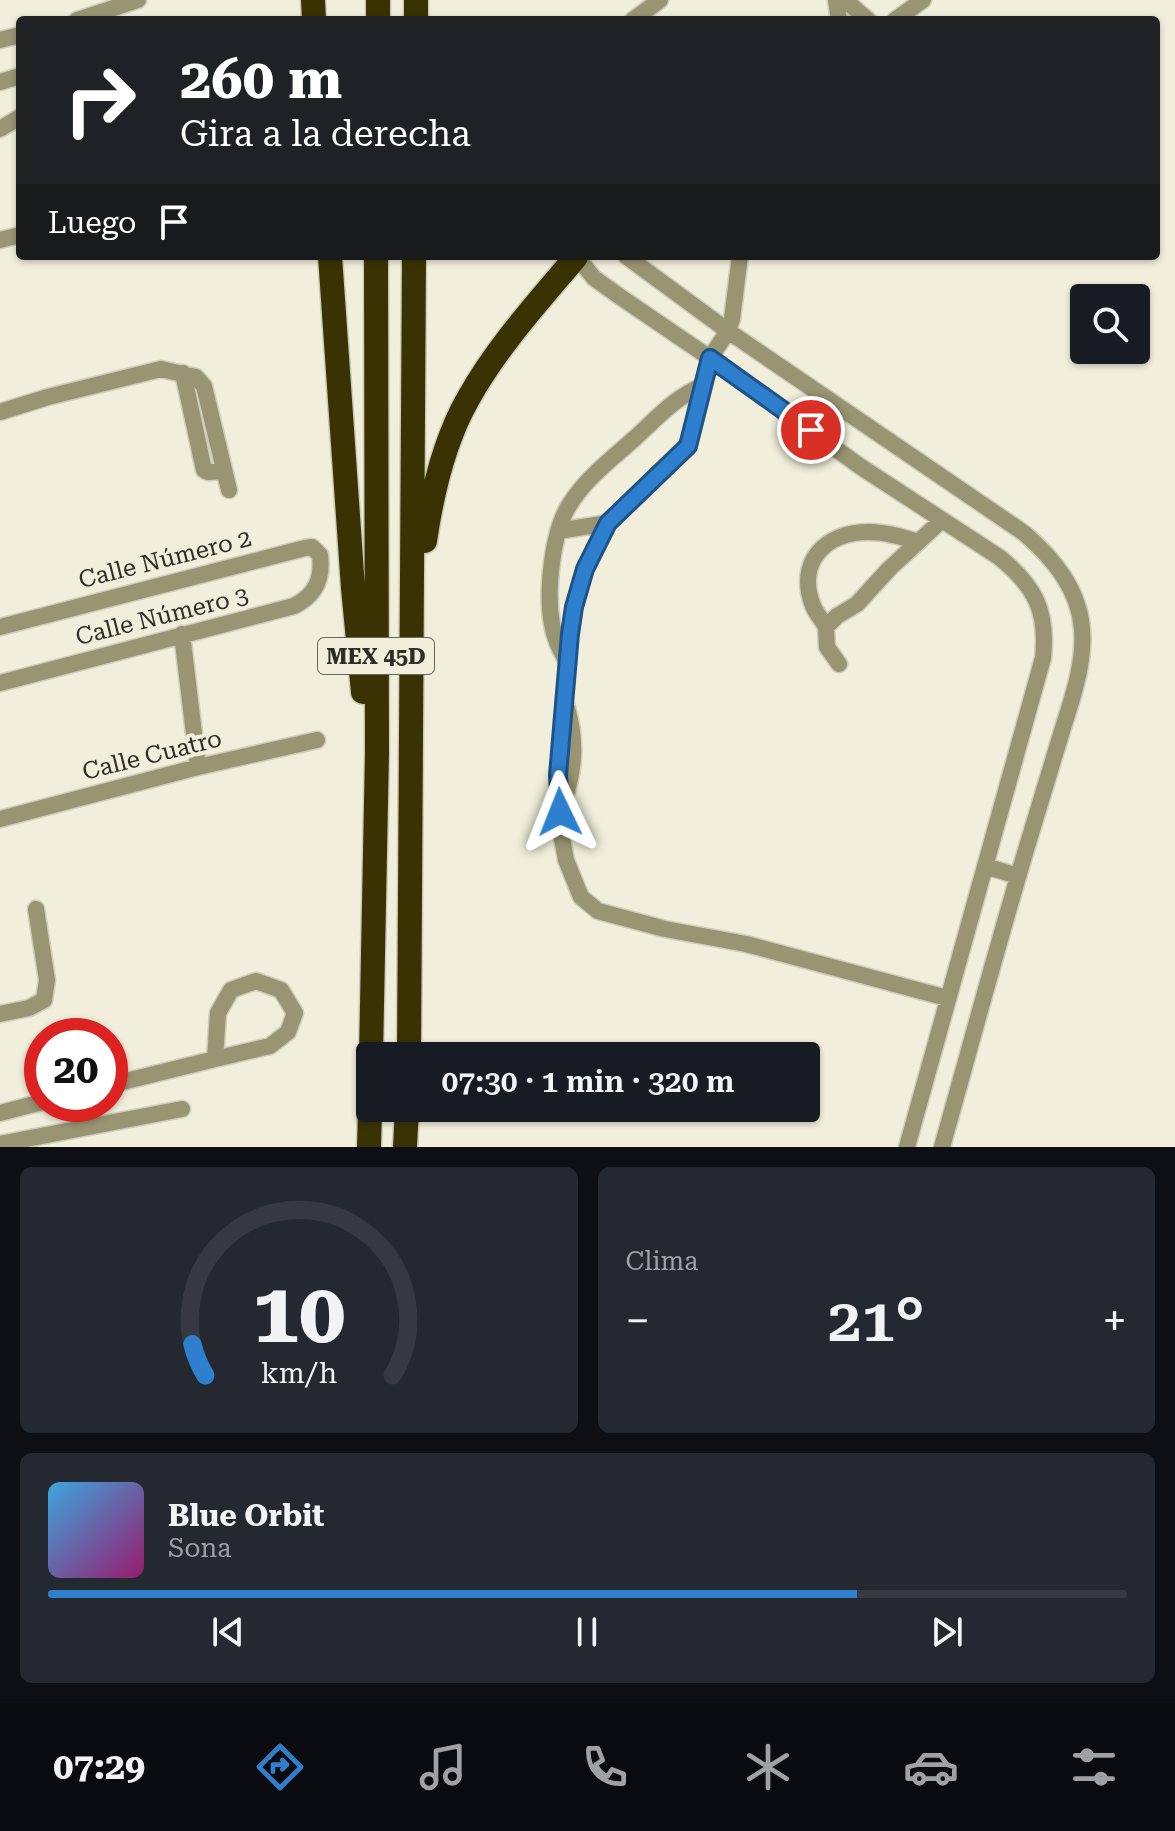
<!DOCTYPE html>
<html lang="es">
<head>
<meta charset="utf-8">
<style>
	body { margin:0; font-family:"Roboto Serif",serif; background:#242831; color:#f1f3f6; height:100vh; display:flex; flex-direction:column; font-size:30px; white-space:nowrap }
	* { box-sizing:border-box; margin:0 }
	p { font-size:26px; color:#9ea1a6 }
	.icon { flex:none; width:44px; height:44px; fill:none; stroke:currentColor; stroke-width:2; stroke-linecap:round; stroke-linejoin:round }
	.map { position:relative; height:1147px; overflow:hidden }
	.panel { display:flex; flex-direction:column; gap:20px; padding:20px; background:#0d0f14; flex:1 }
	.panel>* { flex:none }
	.banner { position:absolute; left:16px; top:16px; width:1144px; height:244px; border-radius:8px; box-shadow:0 2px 6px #0004; background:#202124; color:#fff; overflow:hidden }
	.buttons { position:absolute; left:1070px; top:284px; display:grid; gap:16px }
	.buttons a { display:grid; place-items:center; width:80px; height:80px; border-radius:8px; background:#171b24; box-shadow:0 2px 6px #0004; font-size:40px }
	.speed { position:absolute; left:24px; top:1018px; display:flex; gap:16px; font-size:40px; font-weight:700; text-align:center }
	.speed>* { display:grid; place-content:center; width:104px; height:104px; border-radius:50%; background:#171b24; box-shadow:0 2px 6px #0004; line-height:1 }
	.speed .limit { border:12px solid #d22; background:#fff; color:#111 }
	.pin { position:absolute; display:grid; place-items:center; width:68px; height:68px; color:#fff; margin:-34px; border:4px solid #fff; border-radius:50%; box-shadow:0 2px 8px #0007 }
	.me { position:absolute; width:88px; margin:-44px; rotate:358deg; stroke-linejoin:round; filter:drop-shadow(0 0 6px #0008) }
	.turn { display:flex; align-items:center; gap:28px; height:168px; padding:0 32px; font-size:36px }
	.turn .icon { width:104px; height:104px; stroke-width:2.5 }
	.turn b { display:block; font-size:56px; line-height:68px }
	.then { display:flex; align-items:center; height:76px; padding:0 32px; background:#0003; gap:16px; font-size:30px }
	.big { font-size:60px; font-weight:600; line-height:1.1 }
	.panel .card { flex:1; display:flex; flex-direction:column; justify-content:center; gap:12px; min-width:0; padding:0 28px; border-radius:12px; background:#242831 }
	.panel .dial { align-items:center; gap:0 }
	.dial svg { height:208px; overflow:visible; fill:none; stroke:#363941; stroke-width:7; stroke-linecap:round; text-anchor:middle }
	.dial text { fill:#f1f3f6; stroke:none }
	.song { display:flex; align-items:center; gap:24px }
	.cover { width:96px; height:96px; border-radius:12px; background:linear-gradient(135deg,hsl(200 70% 55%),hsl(320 70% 35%)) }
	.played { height:8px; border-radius:4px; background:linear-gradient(90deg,#2e80cf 75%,#363941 75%) }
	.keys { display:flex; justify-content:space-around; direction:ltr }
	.heat { display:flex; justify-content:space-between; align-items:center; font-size:44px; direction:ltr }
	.panel .tiles { flex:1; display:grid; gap:20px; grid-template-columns:1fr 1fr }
	.card:last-child { grid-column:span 2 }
	.trip { position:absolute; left:356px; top:1042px; width:464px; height:80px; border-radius:8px; background:#171b24; box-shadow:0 2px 6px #0004; font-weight:600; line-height:80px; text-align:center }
	.tab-bar { display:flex; height:128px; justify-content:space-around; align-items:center; background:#090b0e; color:#9ea1a6 }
	.tab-bar .icon { width:56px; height:56px }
	.tab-bar .selected { color:#2e80cf }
	.tab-bar b { font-size:36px; color:#f1f3f6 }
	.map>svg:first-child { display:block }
</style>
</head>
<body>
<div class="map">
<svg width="1175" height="1147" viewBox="0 0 1175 1147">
	<rect width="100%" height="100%" fill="#f1efdb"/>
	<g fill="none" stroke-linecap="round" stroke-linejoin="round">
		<defs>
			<path id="minor" d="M836 0 839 20
				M845 0 868 20
				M77 20 138 0
				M633 20 660 0
				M895 20 923 0
				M0 40 20 35
				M0 82 20 76
				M0 129 20 117
				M0 240 20 235
				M576 256 594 278 619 296 710 358 861 467 999 557C1035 586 1048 611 1043 658L907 1147
				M626 256 728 331 1024 533C1053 558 1079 589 1082 629 1085 663 1072 699 1062 731 1052 764 1042 797 1032 830 1000 935 972 1041 942 1147
				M740 256 732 319 728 331 710 358 688 446 608 523 585 569 574 607 570 634 558 775 561 833 566 860 581 897 598 911 665 929 746 944 947 998
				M183 373 204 470 208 472 224 471
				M0 412 48 397 161 369 196 377 204 386 229 490
				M558 531 608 523
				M0 627 305 548 312 547 320 555C323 578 316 595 294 606L0 683
				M826 627C822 620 816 613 813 606 796 562 825 532 869 532 886 532 903 537 918 542
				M182 634 198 767
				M568 664C561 651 554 639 552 624 546 592 552 531 570 504 586 478 613 458 635 438 656 419 676 396 703 386
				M839 664 827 647 826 627 837 616 857 604 889 569 942 520
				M563 803C575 771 577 741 567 708
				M0 819 198 767 317 740
				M985 866 1018 876
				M256 981 281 990 295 1013 288 1032 270 1046 215 1059 218 1013 231 990Z
				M0 1014 29 1008 44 1000 47 980 36 909
				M110 1085 215 1059
				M0 1113 42 1102
				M0 1144 182 1109"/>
			<path id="highway" d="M313 0 314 20
				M378 20V0
				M416 20V0
				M330 256 353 588 363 692
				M425 541C432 493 444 441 468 399 497 347 538 302 576 257
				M371 1056 377 752 376 256
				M409 1056 414 256
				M369 1147 370 1108
				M405 1147 407 1108"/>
		</defs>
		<use href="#minor" stroke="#ceccba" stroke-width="19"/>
		<use href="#highway" stroke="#ceccba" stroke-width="27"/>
		<use href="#minor" stroke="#999573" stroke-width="16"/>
		<use href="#highway" stroke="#393303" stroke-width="24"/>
	</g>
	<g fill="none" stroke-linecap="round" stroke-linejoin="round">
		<defs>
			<path id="route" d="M560 812 558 775 570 634 574 607 585 569 608 523 688 446 710 358 811 430"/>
		</defs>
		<use href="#route" stroke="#1e5387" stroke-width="20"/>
		<use href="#route" stroke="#2e80cf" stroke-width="14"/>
	</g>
	<g text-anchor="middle" stroke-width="8" stroke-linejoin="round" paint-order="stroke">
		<rect fill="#f1efdb" stroke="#68675c" stroke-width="2" x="318" y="638" width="116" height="36" rx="6"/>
		<g font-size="22" font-weight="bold" fill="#2e2d26">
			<text x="376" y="664">MEX 45D</text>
		</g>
		<g font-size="24" fill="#2e2d26" stroke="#f1efdb">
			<text transform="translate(165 559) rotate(-14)" y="8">Calle Número 2</text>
			<text transform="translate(162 616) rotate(-14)" y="8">Calle Número 3</text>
			<text transform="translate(152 755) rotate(-14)" y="8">Calle Cuatro</text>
		</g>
	</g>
</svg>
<div class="buttons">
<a><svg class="icon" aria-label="search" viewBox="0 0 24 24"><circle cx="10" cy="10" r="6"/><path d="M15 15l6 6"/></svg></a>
</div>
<div class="speed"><div class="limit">20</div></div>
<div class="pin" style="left:811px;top:430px;background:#d93025"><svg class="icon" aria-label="arrive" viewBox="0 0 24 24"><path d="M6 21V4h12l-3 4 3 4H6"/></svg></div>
<svg class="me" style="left:560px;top:812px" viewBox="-20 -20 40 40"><path d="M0-17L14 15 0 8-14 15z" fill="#2e80cf" stroke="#fff" stroke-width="4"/></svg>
<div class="trip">07:30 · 1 min · 320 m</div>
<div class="banner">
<div class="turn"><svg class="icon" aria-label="right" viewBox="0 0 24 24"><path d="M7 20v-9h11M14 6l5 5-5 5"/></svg><div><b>260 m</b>Gira a la derecha</div></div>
<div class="then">Luego<svg class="icon" aria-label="arrive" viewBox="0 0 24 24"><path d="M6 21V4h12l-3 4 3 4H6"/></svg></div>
</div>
</div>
<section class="panel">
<div class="tiles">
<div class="card dial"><svg viewBox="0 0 100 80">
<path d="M14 69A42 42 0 1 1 86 69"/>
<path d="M14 69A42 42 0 0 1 9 57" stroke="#2e80cf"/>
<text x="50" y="56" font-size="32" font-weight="700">10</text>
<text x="50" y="72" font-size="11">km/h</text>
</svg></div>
<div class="card"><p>Clima</p>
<div class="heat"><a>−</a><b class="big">21°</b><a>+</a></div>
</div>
<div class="card">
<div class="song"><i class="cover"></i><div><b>Blue Orbit</b><p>Sona</p></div></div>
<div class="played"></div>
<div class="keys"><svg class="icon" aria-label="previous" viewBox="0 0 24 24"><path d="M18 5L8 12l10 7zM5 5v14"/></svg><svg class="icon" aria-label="pause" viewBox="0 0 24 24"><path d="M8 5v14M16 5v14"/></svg><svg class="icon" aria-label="next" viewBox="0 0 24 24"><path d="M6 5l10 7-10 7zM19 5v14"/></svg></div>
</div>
</div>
</section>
<nav class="tab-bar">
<b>07:29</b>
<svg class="icon selected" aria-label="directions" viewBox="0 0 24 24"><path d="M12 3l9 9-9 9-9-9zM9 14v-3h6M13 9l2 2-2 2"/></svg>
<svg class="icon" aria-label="music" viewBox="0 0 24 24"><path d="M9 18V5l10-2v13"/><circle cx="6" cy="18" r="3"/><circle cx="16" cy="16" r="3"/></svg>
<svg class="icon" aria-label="phone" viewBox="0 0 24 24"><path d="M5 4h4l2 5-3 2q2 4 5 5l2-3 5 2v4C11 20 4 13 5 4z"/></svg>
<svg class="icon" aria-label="climate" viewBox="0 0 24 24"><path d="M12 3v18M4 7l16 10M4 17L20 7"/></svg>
<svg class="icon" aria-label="car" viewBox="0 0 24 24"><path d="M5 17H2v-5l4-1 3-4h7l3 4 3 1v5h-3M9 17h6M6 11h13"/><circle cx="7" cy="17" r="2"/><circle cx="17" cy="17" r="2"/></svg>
<svg class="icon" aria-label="filters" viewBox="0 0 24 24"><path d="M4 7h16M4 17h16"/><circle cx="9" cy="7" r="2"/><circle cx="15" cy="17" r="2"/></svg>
</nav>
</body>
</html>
